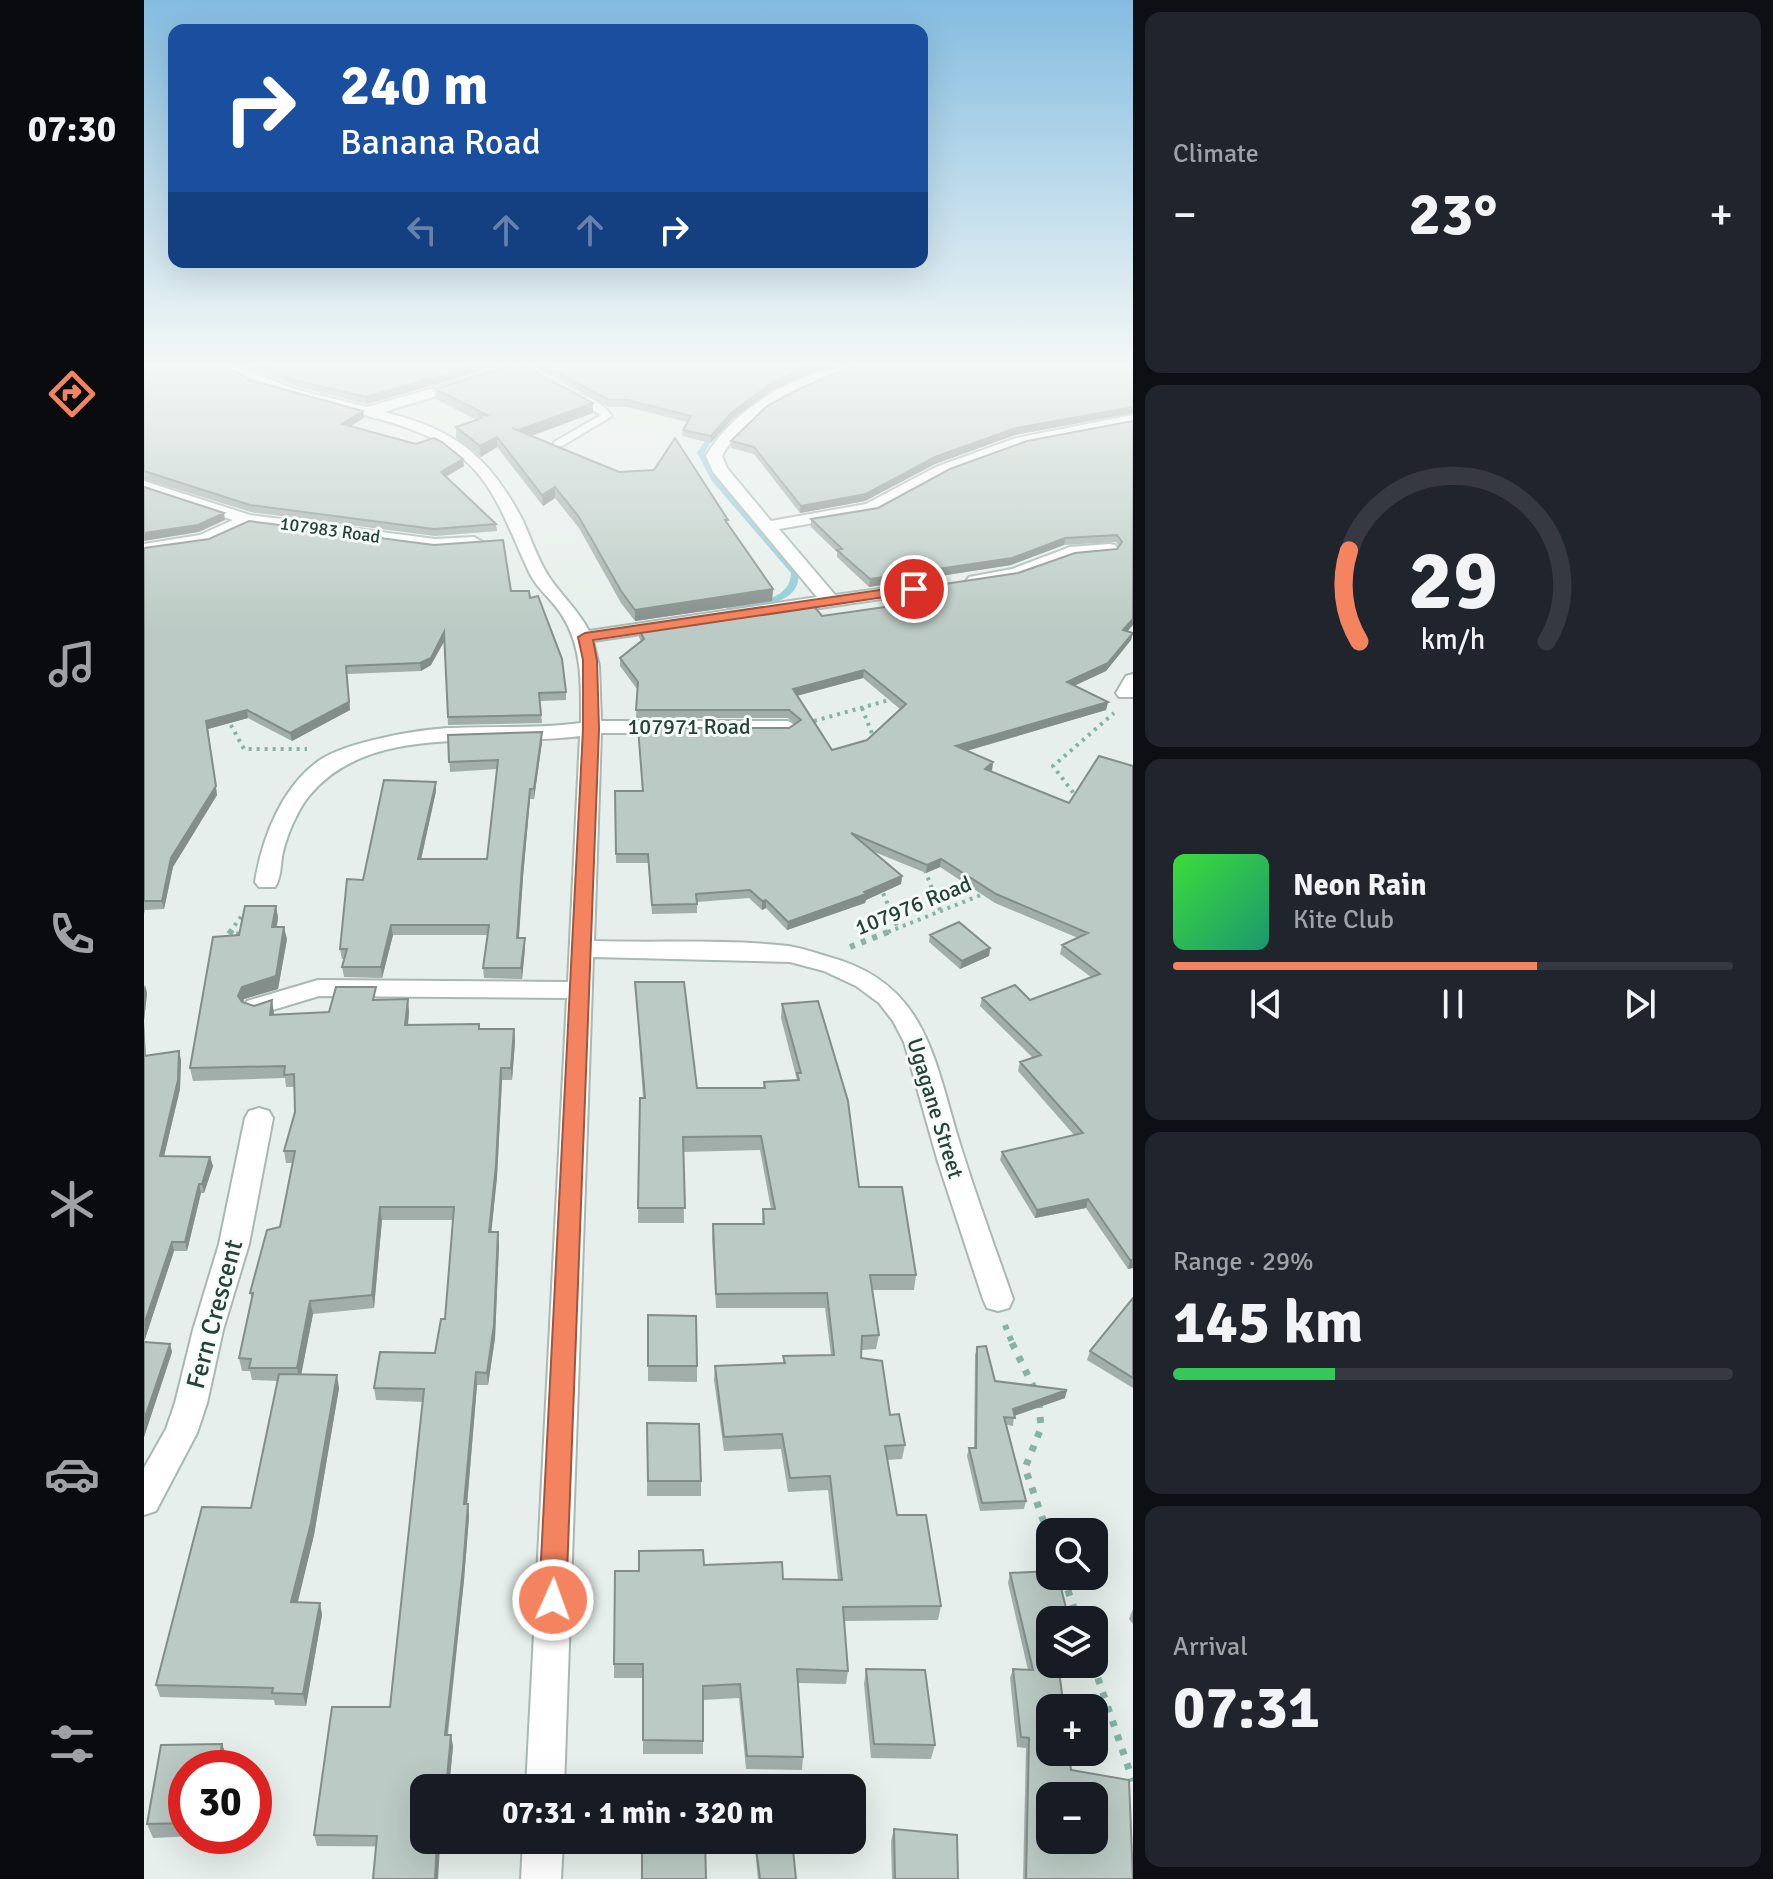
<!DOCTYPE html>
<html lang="en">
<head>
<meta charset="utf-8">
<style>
	body { margin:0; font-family:Signika,sans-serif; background:#20242c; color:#f1f3f6; height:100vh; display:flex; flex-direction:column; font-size:30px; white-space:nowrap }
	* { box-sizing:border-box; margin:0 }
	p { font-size:26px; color:#9ea1a6 }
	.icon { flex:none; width:44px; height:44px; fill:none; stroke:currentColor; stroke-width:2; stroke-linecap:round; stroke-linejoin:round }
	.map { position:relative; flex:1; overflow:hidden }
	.panel { display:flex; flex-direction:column; gap:12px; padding:12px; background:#0d0f14; width:640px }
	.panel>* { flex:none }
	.hud { position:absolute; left:24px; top:24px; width:760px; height:244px; border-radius:16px; box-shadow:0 8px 32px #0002; background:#1a4fa0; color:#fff; overflow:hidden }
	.buttons { position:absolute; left:892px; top:1518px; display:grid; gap:16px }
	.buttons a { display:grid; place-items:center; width:72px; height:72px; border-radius:16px; background:#171b24; box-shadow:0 8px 32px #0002; font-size:40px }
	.speed { position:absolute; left:24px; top:1750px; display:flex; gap:16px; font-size:40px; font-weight:700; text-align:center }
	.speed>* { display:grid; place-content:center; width:104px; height:104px; border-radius:50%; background:#171b24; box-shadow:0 8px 32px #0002; line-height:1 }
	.speed .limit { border:12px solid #d22; background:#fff; color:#111 }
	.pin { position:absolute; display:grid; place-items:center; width:68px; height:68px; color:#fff; margin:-34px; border:4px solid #fff; border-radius:50%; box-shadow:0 2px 8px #0007 }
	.me { position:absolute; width:88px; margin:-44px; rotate:2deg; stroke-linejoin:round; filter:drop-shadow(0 0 6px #0008) }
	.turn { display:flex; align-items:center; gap:28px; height:168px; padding:0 40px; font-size:36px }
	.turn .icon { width:104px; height:104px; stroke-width:2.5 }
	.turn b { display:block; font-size:56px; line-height:68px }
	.lanes { display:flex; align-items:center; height:76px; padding:0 40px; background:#0003; justify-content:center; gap:40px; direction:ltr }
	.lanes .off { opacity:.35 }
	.big { font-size:60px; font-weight:700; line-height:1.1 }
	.panel .tile { flex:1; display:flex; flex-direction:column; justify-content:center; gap:12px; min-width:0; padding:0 28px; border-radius:16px; background:#20242c }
	.panel .dial { align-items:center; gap:0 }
	.dial svg { height:208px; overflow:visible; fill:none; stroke:#363941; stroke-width:7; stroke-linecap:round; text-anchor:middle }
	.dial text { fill:#f1f3f6; stroke:none }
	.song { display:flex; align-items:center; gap:24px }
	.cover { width:96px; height:96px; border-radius:12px; background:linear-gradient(135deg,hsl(120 70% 55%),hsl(160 70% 35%)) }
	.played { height:8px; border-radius:4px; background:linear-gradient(90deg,#f4845f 65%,#363941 65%) }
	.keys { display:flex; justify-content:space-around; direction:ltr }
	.heat { display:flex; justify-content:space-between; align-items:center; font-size:44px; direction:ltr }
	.charge { height:12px; border-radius:6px; background:linear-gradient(90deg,#34c759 29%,#363941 0) }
	.trip { position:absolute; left:266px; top:1774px; width:456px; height:80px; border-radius:16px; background:#171b24; box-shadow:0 8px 32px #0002; font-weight:700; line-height:80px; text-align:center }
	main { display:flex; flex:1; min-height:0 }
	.menu { display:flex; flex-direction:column; width:144px; justify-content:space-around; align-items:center; background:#090b0e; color:#9ea1a6 }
	.menu .icon { width:56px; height:56px }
	.menu .current { color:#f4845f }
	.menu b { font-size:36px; color:#f1f3f6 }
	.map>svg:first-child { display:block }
</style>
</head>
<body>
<main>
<nav class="menu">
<b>07:30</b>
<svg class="icon current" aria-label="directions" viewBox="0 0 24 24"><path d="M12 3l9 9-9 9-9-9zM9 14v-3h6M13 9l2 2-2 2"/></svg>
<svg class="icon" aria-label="music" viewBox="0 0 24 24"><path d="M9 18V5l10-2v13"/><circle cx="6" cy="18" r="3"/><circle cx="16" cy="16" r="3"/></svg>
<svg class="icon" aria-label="phone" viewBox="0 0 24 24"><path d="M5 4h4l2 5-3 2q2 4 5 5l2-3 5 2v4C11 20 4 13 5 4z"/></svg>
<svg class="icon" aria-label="climate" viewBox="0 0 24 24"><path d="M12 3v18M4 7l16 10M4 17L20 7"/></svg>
<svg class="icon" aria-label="car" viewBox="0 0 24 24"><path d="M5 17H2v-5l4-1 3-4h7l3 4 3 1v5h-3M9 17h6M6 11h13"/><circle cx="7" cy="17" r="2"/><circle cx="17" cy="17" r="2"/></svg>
<svg class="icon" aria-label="filters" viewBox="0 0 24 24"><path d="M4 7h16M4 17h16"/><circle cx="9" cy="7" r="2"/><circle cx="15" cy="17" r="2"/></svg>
</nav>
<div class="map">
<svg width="989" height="1879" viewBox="0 0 989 1879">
	<rect width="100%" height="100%" fill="#e6efeb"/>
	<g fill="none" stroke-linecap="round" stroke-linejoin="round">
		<path fill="#8ec9d4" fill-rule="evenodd" d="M683 366H692L643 389 638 388Z
			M608 406 613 407 569 438 561 453 574 478 654 571C660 605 610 607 586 611L582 608 583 606C606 602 646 603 647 573L568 481 553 453 564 436Z"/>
		<defs>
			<path id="service" d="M426 393C440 393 460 404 468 416L418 446H410V442L457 415 426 397Z"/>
			<path id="minor" d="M76 366H95L150 389 223 407 367 366H391L240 412C311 429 346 457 379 521 387 539 394 560 405 577 418 596 434 610 445 631L673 597 569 472 562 456C588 409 660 366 713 366 703 374 690 377 678 382 640 397 598 419 578 456L583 468 627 521 722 504 792 467 872 438 989 415V425L881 445 804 473 733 512 635 529 691 595 786 582 792 583 795 587 792 591 449 641 455 666 457 721H644L654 727 644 733H457L450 941C512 943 583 939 644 946 658 948 672 953 685 957 783 983 790 1060 816 1144 832 1196 851 1247 869 1299L865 1308 854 1311 843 1308 839 1299 794 1162 760 1042 749 1021 735 1003 712 986 680 971 646 962 449 957 420 1788H382L423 998 175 996 112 1015 103 1013 99 1007 103 1001 174 980 424 982 436 736C350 748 227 720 165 796 154 809 143 835 139 852 136 863 138 877 131 887H115L111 882C118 838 138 786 176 760 202 742 276 729 307 728 350 726 394 729 437 723 437 687 439 649 419 617 410 601 394 590 386 574 370 541 358 504 336 476 296 425 219 416 160 401 133 394 98 386 76 366Z
				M0 481 106 515 291 539 330 537 339 542 330 547 291 549 106 525 66 543 0 554V544L56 535 89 520 0 491Z
				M965 544 971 545 974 549 971 553 929 557 878 577 831 586 822 581 825 577 868 569 926 547Z
				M989 674V697H975L972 693 982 676Z
				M115 1108 125 1111 129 1118 105 1244 79 1330 63 1403 53 1433 12 1511 0 1515V1468L22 1429 31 1403 49 1330 75 1244 101 1118 105 1111Z
				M379 1840H419L417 1879H377Z"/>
		</defs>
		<use href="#service" stroke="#a8b8b2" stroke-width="4"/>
		<use href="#minor" stroke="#a8b8b2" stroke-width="4"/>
		<path stroke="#86b3a5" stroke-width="4" stroke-dasharray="3 5" stroke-linecap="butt" d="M718 708 731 741
			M83 718 100 749H163
			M670 721 749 699
			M934 799 909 766 970 713
			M781 870 796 910
			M736 886 753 926
			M86 932 101 911
			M744 932 842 893"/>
		<path stroke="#86b3a5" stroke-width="6" stroke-dasharray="5 7" stroke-linecap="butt" d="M88 930 85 934 99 935
			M706 947 749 930
			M861 1325 869 1345"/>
		<path stroke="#86b3a5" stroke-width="7" stroke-dasharray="6 9" stroke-linecap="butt" d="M868 1343 892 1392
			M895 1402 897 1428 881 1468 906 1540
			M919 1576 934 1620
			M949 1664 989 1781"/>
		<use href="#service" fill="#fff" fill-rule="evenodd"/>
		<use href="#minor" fill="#fff" fill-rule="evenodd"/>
	</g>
	<path fill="#a1aea9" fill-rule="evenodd" d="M0 366 106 380 220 418 206 426 320 466 302 477 352 524 353 531 291 536 107 512 0 479Z
		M104 366H355L223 404 151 386Z
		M392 366H698L670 371 626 391 587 420 567 443 538 436 539 430 543 422 483 407H465L393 368Z
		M989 366V413L871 435 791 464 721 501 656 513 610 454 587 448V441Z
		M291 389 449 403V413L388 436 584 524 629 589 628 601 491 621 477 603 435 528 411 498 399 506 353 447 337 457 312 438V427L333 420 292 399Z
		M989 421 984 631 987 640 962 671 930 686 964 702 962 710 823 751 849 762 848 770 846 771 925 803 989 766V1268L984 1269 942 1208 891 1218 856 1160 858 1152 930 1135 874 1071 876 1062 889 1058 836 1006 838 998 886 1000 947 977 916 954 918 945 934 938 851 903 796 867 782 873 728 851 758 876 757 884 722 900 721 903 643 930 622 908 618 910 605 898 553 902V913L508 914 504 863H472L471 791H498L494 728H645L651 724 644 718H492L493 689 476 666V658L497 641 495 637V629L678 616 747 606 740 601 741 593 874 573 973 549 975 546 972 542 920 545 867 565 725 587 693 557V552L667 527V519L734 508ZM719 678 756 709 723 740 688 750 653 696Z
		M0 548 367 591 386 598 422 692V700L396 701 398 723 304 725 300 640 287 665 277 671 203 674 206 710 148 741 104 718 64 729 73 795 29 867 20 909 1 910 0 914Z
		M304 735 398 742 390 799H386L379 877 375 938H381V948L378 979 340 978 339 968 344 935H249L238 978 200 977 198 967 200 959H198L196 949 219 880 292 791 277 859H343L353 769 306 772Z
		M132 906 134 918 133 927 143 939 134 989 100 999 99 1003 130 1013V1014L185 1012 233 1000 265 1011 264 1025 335 1024 336 1029H370L371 1042 368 1080H358L353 1177 347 1232 355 1245 351 1338 344 1385H333L323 1504H324L325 1517 320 1580 304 1735 309 1746 305 1788H280V1840H300L299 1847 173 1846 170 1835 246 1707 279 1402 232 1400 230 1388 291 1353 301 1319 309 1220H238L230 1308 169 1314 157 1374 195 1388 170 1535 153 1602 176 1603 178 1615 162 1706 131 1705 130 1700 16 1697 12 1685 107 1508 134 1381 108 1380 106 1371H98L95 1358 108 1300 106 1293 136 1227 149 1163H142L140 1151 151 1112 150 1087H142L141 1078 49 1081 46 1068Z
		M786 935 846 948 845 956 816 969 785 942Z
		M491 982 553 1088H619L620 1082 653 1080 637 1018 638 1004 715 1187 772 1275 770 1290H728L735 1335 732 1349 718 1350 717 1358 761 1445 758 1459 743 1460 753 1515 797 1606 794 1620 700 1621 704 1671 702 1684 654 1683 659 1757 658 1770 602 1769 595 1698 559 1700V1754H499V1678H470L471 1571H495L560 1565 639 1579 694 1580 684 1490 644 1492 637 1449 580 1451 570 1380 571 1366 639 1363V1356L687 1355 681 1308H572L568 1238 569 1224H618L619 1209H627L616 1150 539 1152 540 1223H494L496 1098H499Z
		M0 985 3 993 0 1021 2 1055 37 1060 36 1089 20 1156 66 1157 69 1166 60 1193H57L43 1251H30L0 1342 26 1344 28 1352 0 1437Z
		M989 1298V1388L943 1360 946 1351Z
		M504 1315 553 1366V1382L504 1381Z
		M833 1347 851 1381 921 1398 870 1416 869 1426 863 1425 882 1501 880 1509 836 1511 823 1456 825 1448H830L831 1355Z
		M503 1423 557 1481V1496H503Z
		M866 1573 906 1620 927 1770 989 1879H879L882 1748 873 1747 866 1678 869 1669 884 1670 864 1583Z
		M989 1609V1624L985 1619Z
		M722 1669 791 1745 787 1759 727 1758 720 1684Z
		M78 1744 83 1758 81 1768H42V1836H51L9 1838 3 1824 17 1745Z
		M750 1829 814 1879H748L747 1841Z
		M610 1840H648L652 1879H614Z"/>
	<path fill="#838d89" d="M331 366H355L223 404 222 397Z
		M665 366H698L670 371 626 391 587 420 567 443V436L587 413 626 384Z
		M449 403V413L375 440V430Z
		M989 407V413L871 435 791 464 721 501 656 513 657 506 872 428Z
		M219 411 220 418 199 431 198 424Z
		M353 437V447L337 457 336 446Z
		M319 459 320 466 297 479V472Z
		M411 487V498L399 506 398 495Z
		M80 513 81 520 55 532 0 541V533Z
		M921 538 920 545 867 565 725 587 726 579Z
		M629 589 628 601 491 621V610Z
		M989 619V625L978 638 979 630Z
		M300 632 301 640 287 665 277 671 276 663Z
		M989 633 987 640 962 671 921 690 923 682Z
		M202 666 206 710 148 741 146 733Z
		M720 670 719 678 648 697 649 689Z
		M964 702 962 710 811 754 812 746Z
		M103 710 104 718 64 729 73 795 29 867 20 909 18 901 27 858 62 721Z
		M398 732V742L390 799V789Z
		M849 762 848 770 839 777 841 769Z
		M292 782V791L275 869 274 859Z
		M386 789V799L379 877 374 948 373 938 378 867Z
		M797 859 796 867 782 873 783 865Z
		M758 876 757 884 722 900 721 903 643 930 644 922 720 892Z
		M622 900V908L618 910V901Z
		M132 906 134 918 130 939 128 927Z
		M247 925 249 935 238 978 237 967Z
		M140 927 143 939 134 989 100 999 96 1009 94 996 98 987Z
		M381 938V948L378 979 377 968Z
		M846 948 845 956 816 969 818 961Z
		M1 985 3 993 0 1021 2 1064 0 1056V990Z
		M264 999 265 1011 263 1037 261 1025Z
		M128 1000 130 1013 128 1027 126 1015Z
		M370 1029 371 1042 368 1080 367 1068Z
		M35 1051 37 1060 36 1089 18 1165 16 1156Z
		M357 1068 358 1080 353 1177 346 1245 345 1232Z
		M66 1157 69 1166 60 1193 58 1184Z
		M55 1184 57 1193 43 1251 41 1242Z
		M944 1199 942 1208 891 1218 893 1210Z
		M236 1207 238 1220 230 1308 228 1295Z
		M354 1232 355 1245 351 1338 344 1385 343 1373Z
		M28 1242 30 1251 0 1342V1325Z
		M986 1260H989V1268L984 1269Z
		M166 1301 169 1314 156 1381 153 1368Z
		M26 1344 28 1352 0 1437V1420Z
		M332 1372 333 1385 322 1517 320 1504Z
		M193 1375 195 1388 170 1535 151 1614 147 1602Z
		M923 1390 921 1398 867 1417 869 1409Z
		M324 1504 325 1517 320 1580 302 1746 301 1735Z
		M176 1603 178 1615 162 1706 159 1694Z
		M307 1735 309 1746 305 1788H302Z
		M78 1744 83 1758 81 1768H74Z
		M293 1840H294L296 1847 294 1879H291Z"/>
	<path fill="#bbcac4" stroke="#838d89" stroke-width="2" fill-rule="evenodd" d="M0 366H81L106 380 219 411 198 424 272 444 290 438 298 442 319 459 297 472 352 524 290 529 106 505 0 471Z
		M118 366H331L222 397 150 380Z
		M367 366H380L449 403 375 430 368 428 475 472 510 470 531 438 584 520H581L629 589 491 610 477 591 435 517 411 487 398 495 353 437 336 446 312 427 338 418 335 414 345 416 291 389Z
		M401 366H665L626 384 587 413 567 436 539 430 547 416 483 400H465Z
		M708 366H989V407L872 428 791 457 722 494 657 506 610 447 587 441 623 406 651 391Z
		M989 421V619L979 630 989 633 964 663 923 682 964 702 812 746 849 762 841 769 925 803 955 756 989 766V1260H986L944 1199 893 1210 858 1152 939 1133 876 1062 897 1055 838 998 871 985 886 1000 956 974 918 945 944 933 852 894 797 859 783 865 707 833 758 876 720 892 722 894 644 922 622 900 618 901 606 890 552 894 553 904 508 905 504 854H472L471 791H499L494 728H645L657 720 645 710H492L494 682 476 658 500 639 495 629 668 604 678 616 755 605 741 593 874 573 931 553 973 549 978 542 973 535 921 538 868 558 726 579 693 550 698 549 667 519 734 508 806 469 883 441ZM720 670 762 704 723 740 688 750 649 689Z
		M0 487 80 513 54 525 0 533Z
		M105 521 290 545 359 540 367 591H385L386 598 394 596 418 659 422 692 395 693 397 715 304 717 300 632 287 658 276 663 202 666 205 702 146 733 103 710 62 721 72 786 27 858 18 901H0V548L65 539Z
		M398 732 390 789H386L378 867 373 938H381L377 968H339L345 925H247L237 967H198L203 949H196L203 879 219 880 240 780 292 782 274 859H343L354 760 305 762 304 735Z
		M101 906H132L128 927H140L132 976 98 987 94 996 98 1002 110 1006 128 1000 126 1015 185 1012 192 987H232L229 1000 264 999 261 1025 335 1024V1029H370L367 1068H357L352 1165 345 1232H354L350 1325 343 1373 332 1372 320 1504H324L319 1568 301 1735H307L302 1788H280V1840H293L291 1879H229L233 1836 170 1835 188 1707H246L280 1389 230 1388 236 1352 291 1353 297 1319H301L310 1207H236L228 1295 166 1301 153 1368H105L107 1359 95 1358 109 1293H106L123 1230 136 1227 151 1151H140L151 1112 150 1074 140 1075 141 1066 46 1068 69 937 95 935Z
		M815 922 846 948 818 961 786 935Z
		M491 982H540L553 1088H621L620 1082 655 1080 653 1073H657L638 1004 674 1001 704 1101 715 1187H758L772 1275H726L735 1335 718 1336 717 1358 738 1361 746 1415 755 1414 761 1445 741 1446 753 1515H782L797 1606 699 1607 704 1671 653 1669 659 1757 603 1756 596 1684 559 1686V1741L499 1740V1664H470L471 1571H495V1551L559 1550 560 1565 638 1562 639 1579 698 1580 686 1476 646 1478 638 1434 580 1437 571 1366 641 1363 639 1356 690 1355 683 1293 572 1294 569 1224H620L619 1209H631L617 1136 539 1137 541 1208H494L496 1098H501Z
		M35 1051 34 1080 16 1156 66 1157 58 1184H55L41 1242H28L0 1325V1056Z
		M989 1298V1378L946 1351Z
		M504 1315 552 1316 553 1366H504Z
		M0 1342 26 1344 0 1420Z
		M842 1346 851 1381 923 1390 869 1409 871 1418 860 1417 882 1501 838 1503 825 1448H832L833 1347Z
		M135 1374 193 1375 167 1523 147 1602 176 1603 159 1694 128 1693 129 1688 12 1685 58 1507 107 1508Z
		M503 1423 555 1424 557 1481H504Z
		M906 1571V1576H914L925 1620H906V1664H914L920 1708H906V1752H925L927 1770 985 1780 989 1879H882L885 1738 877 1737 869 1669 889 1670 866 1573ZM906 1796H950V1840H906Z
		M722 1669 781 1670 791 1745 730 1744Z
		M78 1744 74 1768H42V1823L3 1824 17 1745Z
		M750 1829 813 1835 814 1879H751Z
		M498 1840H561L562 1879H498Z
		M611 1840H648L652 1879H616Z"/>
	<linearGradient id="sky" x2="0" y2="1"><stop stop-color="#84bce0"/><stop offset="0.58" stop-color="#f4f8f6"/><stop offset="1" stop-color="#f4f8f6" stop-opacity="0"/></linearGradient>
	<rect width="989" height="629" fill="url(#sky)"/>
	<path fill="#f4845f" stroke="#9f563e" stroke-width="2" d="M770 585 775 586V592L449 640 453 660 455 729 422 1600 418 1609 409 1612 399 1609 395 1600 439 729V660L434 637 441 633Z"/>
	<g text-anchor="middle" stroke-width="6" stroke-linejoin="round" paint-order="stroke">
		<g font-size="18" fill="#24423a" stroke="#f7fbf9">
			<text transform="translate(186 530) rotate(8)" y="6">107983 Road</text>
		</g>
		<g font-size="22" fill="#24423a" stroke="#f7fbf9">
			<text x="545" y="734">107971 Road</text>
			<text transform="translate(769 905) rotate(-22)" y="8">107976 Road</text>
			<text transform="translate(792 1108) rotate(73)" y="8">Ugagane Street</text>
		</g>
		<g font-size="26" fill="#24423a" stroke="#f7fbf9">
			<text transform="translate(70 1314) rotate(-75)" y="9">Fern Crescent</text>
		</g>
	</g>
</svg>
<div class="buttons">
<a><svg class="icon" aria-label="search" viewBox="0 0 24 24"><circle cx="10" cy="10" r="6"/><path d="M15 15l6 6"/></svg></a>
<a><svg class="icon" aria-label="layers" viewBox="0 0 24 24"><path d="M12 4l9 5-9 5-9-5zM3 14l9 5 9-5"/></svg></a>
<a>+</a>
<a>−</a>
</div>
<div class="speed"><div class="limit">30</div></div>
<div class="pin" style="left:770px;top:589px;background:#d93025"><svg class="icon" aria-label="arrive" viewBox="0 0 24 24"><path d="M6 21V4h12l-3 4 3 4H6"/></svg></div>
<svg class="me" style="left:409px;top:1600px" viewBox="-20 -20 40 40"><circle r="17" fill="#f4845f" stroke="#fff" stroke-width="3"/><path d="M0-11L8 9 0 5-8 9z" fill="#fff"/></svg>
<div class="trip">07:31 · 1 min · 320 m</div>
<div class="hud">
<div class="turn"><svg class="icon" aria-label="right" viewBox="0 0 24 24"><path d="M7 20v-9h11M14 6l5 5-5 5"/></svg><div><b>240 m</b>Banana Road</div></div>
<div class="lanes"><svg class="icon off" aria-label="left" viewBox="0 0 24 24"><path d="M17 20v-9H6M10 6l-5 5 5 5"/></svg><svg class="icon off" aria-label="ahead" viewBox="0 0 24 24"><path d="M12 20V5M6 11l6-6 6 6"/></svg><svg class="icon off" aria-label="ahead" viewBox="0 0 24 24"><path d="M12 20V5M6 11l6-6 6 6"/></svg><svg class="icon" aria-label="right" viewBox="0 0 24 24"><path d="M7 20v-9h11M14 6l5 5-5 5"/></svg></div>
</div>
</div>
<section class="panel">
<div class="tile"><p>Climate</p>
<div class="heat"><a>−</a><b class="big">23°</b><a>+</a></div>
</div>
<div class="tile dial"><svg viewBox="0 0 100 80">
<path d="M14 69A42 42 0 1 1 86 69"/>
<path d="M14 69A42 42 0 0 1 10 34" stroke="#f4845f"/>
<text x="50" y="56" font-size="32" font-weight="700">29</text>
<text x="50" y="72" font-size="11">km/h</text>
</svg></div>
<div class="tile">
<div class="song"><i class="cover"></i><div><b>Neon Rain</b><p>Kite Club</p></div></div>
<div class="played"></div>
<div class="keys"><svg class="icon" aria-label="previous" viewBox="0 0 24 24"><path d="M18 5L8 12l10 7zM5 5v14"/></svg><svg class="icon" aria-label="pause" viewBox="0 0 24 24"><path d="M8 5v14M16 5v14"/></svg><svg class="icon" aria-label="next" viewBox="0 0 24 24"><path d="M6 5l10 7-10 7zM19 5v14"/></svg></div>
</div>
<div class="tile"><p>Range · 29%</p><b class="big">145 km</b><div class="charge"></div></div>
<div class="tile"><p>Arrival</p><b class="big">07:31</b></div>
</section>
</main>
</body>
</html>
